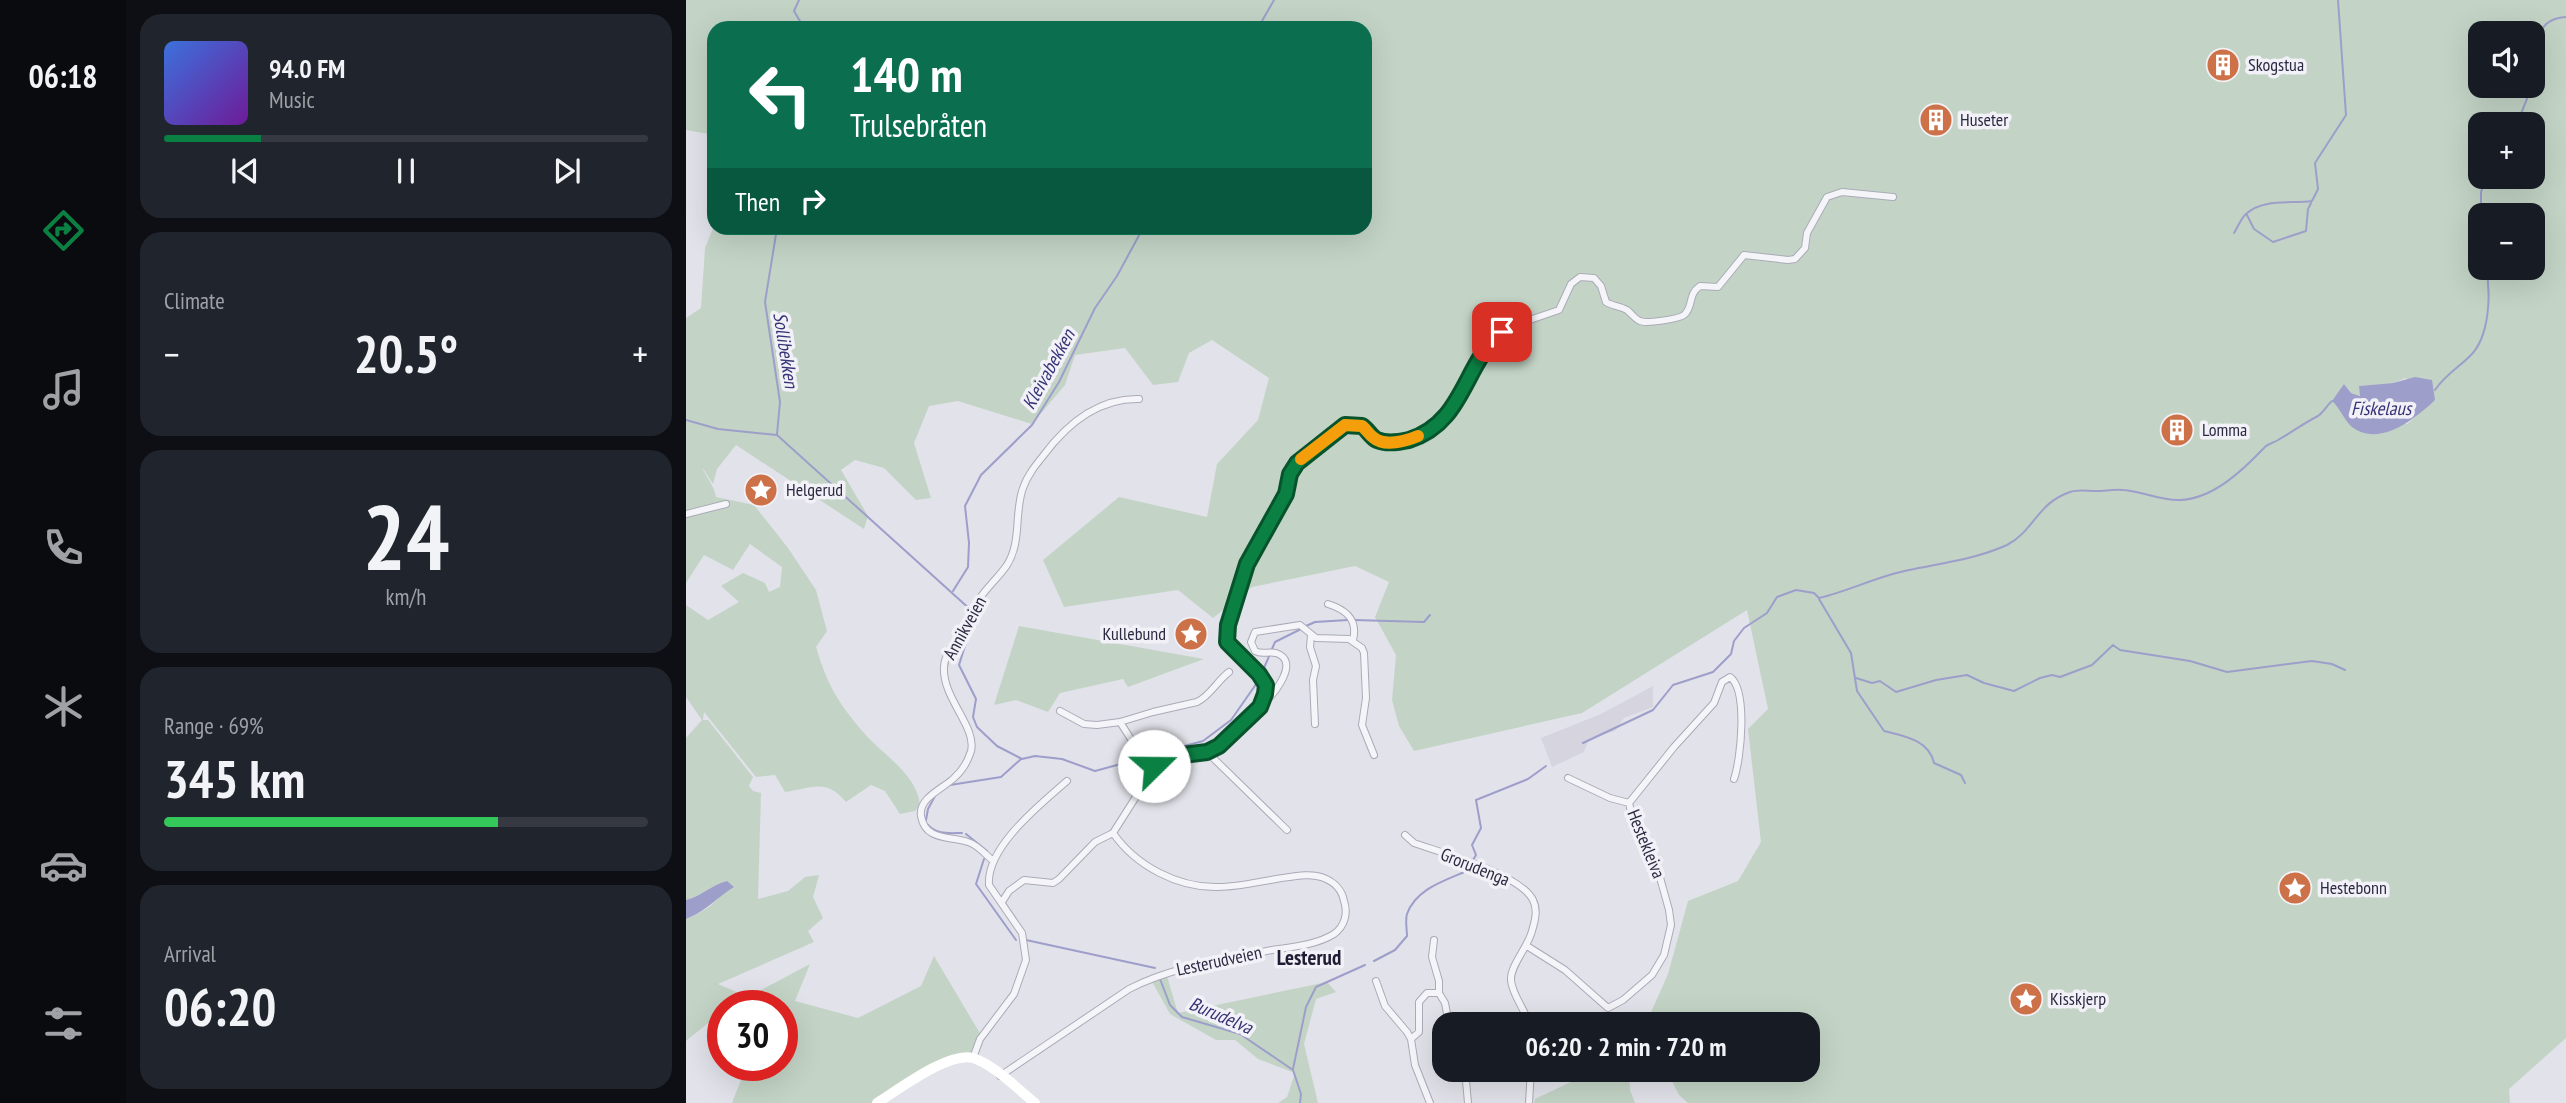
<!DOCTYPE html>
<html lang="en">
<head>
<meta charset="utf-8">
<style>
	body { margin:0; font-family:"PT Sans Narrow",sans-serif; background:#20242c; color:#f1f3f6; height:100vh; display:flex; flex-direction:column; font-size:26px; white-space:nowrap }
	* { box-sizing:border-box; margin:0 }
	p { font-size:23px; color:#9ea1a6 }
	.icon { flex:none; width:38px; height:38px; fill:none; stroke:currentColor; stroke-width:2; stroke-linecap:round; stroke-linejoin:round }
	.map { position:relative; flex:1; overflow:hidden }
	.sheet { display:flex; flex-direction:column; gap:14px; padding:14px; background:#0d0f14; width:560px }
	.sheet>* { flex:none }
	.top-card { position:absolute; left:21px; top:21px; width:665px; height:214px; border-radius:21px; box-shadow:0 7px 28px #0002; background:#0b6e4f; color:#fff; overflow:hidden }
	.buttons { position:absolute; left:1782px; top:21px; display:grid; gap:14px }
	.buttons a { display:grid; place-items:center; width:77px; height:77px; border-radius:14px; background:#171b24; box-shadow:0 7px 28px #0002; font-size:35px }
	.speed { position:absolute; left:21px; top:990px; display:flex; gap:14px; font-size:35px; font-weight:700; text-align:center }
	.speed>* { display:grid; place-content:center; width:91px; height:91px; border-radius:50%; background:#171b24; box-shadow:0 7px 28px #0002; line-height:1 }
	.speed .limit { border:10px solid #d22; background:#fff; color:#111 }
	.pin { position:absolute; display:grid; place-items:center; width:60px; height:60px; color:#fff; margin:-30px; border-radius:14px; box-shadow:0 4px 10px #0006 }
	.me { position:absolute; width:77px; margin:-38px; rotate:68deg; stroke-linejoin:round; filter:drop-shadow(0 0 5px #0008) }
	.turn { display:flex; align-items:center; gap:24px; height:147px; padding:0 28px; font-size:32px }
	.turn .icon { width:91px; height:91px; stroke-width:2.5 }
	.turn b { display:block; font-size:49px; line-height:60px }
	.then { display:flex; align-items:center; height:66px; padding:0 28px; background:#0003; gap:14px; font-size:26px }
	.big { font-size:52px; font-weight:700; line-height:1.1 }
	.sheet .card { flex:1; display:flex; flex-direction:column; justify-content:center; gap:10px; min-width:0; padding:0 24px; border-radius:21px; background:#20242c }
	.sheet .dial { align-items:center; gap:0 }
	.dial b { font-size:91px; line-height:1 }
	.song { display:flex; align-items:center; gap:21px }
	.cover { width:84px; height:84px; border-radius:10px; background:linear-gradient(135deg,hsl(220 70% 55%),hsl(280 70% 35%)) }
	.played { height:7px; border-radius:4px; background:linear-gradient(90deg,#0b8043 20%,#363941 20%) }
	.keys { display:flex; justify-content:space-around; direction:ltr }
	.heat { display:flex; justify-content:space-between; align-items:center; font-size:38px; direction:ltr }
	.charge { height:10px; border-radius:5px; background:linear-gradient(90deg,#34c759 69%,#363941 0) }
	.trip { position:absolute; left:746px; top:1012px; width:388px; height:70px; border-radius:21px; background:#171b24; box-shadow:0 7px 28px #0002; font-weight:700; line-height:70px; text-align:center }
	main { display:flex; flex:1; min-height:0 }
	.menu { display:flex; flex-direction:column; width:126px; justify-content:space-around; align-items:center; background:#090b0e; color:#9ea1a6 }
	.menu .icon { width:49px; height:49px }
	.menu .current { color:#0b8043 }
	.menu b { font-size:32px; color:#f1f3f6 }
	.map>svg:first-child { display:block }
</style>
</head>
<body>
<main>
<nav class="menu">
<b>06:18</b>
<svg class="icon current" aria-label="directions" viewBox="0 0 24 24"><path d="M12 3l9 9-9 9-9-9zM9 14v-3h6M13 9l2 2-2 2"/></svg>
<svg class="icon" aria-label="music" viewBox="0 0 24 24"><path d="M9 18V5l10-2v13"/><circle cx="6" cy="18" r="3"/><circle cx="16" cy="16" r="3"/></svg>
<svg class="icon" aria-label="phone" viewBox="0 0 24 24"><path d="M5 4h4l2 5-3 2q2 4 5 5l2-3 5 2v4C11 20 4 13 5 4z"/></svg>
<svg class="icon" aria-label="climate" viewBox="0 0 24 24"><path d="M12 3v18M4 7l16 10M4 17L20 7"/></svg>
<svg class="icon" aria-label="car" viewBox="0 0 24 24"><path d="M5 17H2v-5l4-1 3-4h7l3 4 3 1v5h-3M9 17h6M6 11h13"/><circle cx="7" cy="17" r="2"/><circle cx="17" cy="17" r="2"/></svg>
<svg class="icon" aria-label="filters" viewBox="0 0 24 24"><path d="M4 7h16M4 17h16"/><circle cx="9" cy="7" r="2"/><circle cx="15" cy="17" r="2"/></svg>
</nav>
<section class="sheet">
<div class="card">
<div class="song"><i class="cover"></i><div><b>94.0 FM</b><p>Music</p></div></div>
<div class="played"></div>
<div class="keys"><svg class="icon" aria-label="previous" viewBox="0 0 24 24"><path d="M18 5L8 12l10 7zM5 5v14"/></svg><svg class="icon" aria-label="pause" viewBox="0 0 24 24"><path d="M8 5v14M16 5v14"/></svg><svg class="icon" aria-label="next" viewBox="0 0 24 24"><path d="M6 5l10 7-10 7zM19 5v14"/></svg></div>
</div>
<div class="card"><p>Climate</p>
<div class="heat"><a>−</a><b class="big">20.5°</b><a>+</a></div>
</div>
<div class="card dial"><b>24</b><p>km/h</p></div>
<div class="card"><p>Range · 69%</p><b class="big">345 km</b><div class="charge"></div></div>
<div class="card"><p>Arrival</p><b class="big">06:20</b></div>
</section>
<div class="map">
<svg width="1880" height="1103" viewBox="0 0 1880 1103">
	<rect width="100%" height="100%" fill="#e2e2ea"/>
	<path fill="#d5d4df" d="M967 686V707L938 718 929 731 903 739 898 752 866 767 855 738 915 714Z"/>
	<path fill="#c3d4c6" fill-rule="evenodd" d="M0 0H1880V1038L1823 1089 1824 1103H1002L993 1095 980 1069H1122V1024H953L962 1019 982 974 1002 901 1052 881 1075 842 1062 729 1082 709 1061 610 896 713 728 751 713 726 706 700 710 655 689 617 703 582 669 566 566 587 527 618 492 590 378 607 357 560 433 497 521 517 531 464 572 420 583 378 526 340 503 353 492 382 467 385 439 348 389 355 379 385 346 424 272 401 243 406 228 443 245 498 230 500 198 468 169 460 155 470 182 516 178 529 50 445 31 469 27 484 16 467C20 477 29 487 30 497L68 505 102 548 130 590 141 631 130 647C141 684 152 703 178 733 197 755 231 774 234 805L229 811 214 814 199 791 185 785 160 802C140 778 127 788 99 792L89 775 70 777 18 712 17 720H22L67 777 63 786 67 791 75 793 72 899 102 891 119 877 133 875 127 897 137 918 122 931 128 942 32 984 62 997 124 964 109 1001 172 1018 235 986 248 956 295 1035 287 1058H270L189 1103H46L58 1072 57 1066H96V1006H37V1011L0 1041V919C19 911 35 902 41 881 25 885 16 896 0 900V738L16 720 0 697V605L22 620 53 602 35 586 57 573 79 583 83 592 94 587 96 567 64 544 47 570 18 555 0 583V318L15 308 19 248 28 226 679 228V28H28V135L0 130ZM1794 33H1846V86H1794ZM1794 124H1846V177H1794ZM1794 215H1846V268H1794ZM1720 378 1749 400 1721 424 1657 414 1651 405 1658 384 1665 393 1675 396 1674 386 1707 383Z
		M333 626 518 659 442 687 437 679 374 693 362 712 330 700 308 705Z
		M480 973 492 1013 641 982 650 992 630 999 618 1044 632 1103H592L601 1097 609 1073 572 1059 549 1040H530L484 1014 464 978Z
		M905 1069H943L944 1090 949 1103H848L849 1099 906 1072Z"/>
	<path fill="#9d9eca" d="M1729 377 1746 380 1749 400C1730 418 1694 448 1666 427 1658 420 1654 408 1646 401L1658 384 1665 393 1674 396 1673 386 1707 383Z
		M41 881 48 887C30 898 22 910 0 919V900C16 896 25 885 41 881Z"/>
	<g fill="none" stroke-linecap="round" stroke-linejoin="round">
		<path stroke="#9d9eca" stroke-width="2" d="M113 0 108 11 118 28
			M572 28 588 0
			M1846 50C1856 31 1855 19 1880 17
			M1831 124 1842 96 1840 86
			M1561 215 1568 229 1587 242 1620 231 1622 209 1625 203
			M1795 215V192L1800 177
			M1548 233C1552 227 1555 218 1560 214 1577 198 1605 204 1626 201L1632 189 1629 163 1660 115 1652 0
			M1749 390C1759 375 1772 368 1784 356 1804 337 1805 293 1800 268
			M0 420 32 429 91 435 286 611
			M91 434 94 402 79 302 91 228
			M267 591 282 567 283 543 279 506 295 475 346 425 373 382 409 308 431 276 457 228
			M1133 599 1165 653 1171 691 1198 731C1218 736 1243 740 1248 763L1275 775 1279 783
			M668 620 738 622 744 615
			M620 626 629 622 662 620
			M284 630 273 665 290 699 287 717 291 727 311 746 336 759 349 756 376 759 409 771 453 759
			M586 649 589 642 615 629
			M575 675 584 654
			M1170 678 1186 683 1194 681 1210 692 1250 680 1281 675 1298 683 1328 691 1354 678 1366 675 1374 677 1406 665 1427 645 1434 650 1504 661 1541 672 1626 661 1646 664 1659 670
			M897 743 967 710 987 685 1027 672 1045 654 1048 641 1058 628 1081 613 1091 597 1110 590 1128 593 1133 598C1163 591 1192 576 1223 570 1256 563 1290 559 1321 545 1348 531 1351 503 1384 492 1393 489 1401 491 1411 491 1419 491 1428 489 1437 490 1456 491 1475 501 1494 500 1527 499 1557 470 1578 448 1581 444 1587 443 1592 440 1606 432 1618 423 1632 416 1638 412 1641 405 1646 401
			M458 757 517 741 545 720 573 680
			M264 785 315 777 335 759
			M240 820 242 809 249 796
			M242 825C251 835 263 833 276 833
			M280 834 301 851
			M298 859 290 884 330 940
			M787 860 790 855 786 845 795 828 790 800 842 779 860 766
			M340 940 469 968
			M688 961 709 950 721 936C721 930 719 920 721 914 730 888 761 880 783 870L785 866
			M474 979 484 1005 496 1017 554 1034 607 1070 615 1094 614 1103
			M607 1069 620 1007 630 987 679 965"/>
		<defs>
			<path id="street" d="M0 514 40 504
				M642 604C661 610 672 620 667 640
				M625 635 624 647 630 666 627 680 629 724
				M578 703C588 694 615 661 590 653 582 651 576 655 569 651L565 642 569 632 614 625 630 638 663 639 676 648 678 653 680 698 676 725 688 755
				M374 711 398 724 411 725 434 722 467 712 511 702C524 696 531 681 543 672
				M434 722 450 747 461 771
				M521 752 601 830
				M882 778 924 798 943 803
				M719 835 728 843C756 853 834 874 847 900 852 910 849 921 846 931 842 947 824 966 825 980 826 995 839 1009 843 1024
				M307 861C299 854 292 845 282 842 264 836 239 841 235 816 232 798 258 788 268 778 276 771 282 761 285 751 291 727 256 698 258 667 259 651 270 644 279 632 286 621 287 608 294 598 302 586 313 577 321 565 336 541 328 513 337 488 341 476 349 466 357 456 380 425 411 398 453 399
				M316 902 323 891 338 880 367 883 373 879 409 842 427 833 453 792 461 771 489 756 521 752 533 746 574 707 578 701 580 685 573 674 545 647 540 638 561 564 600 494 604 474 611 463 659 425 676 426 689 439 696 442H715L727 438 752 424 766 410 807 339 826 326 873 310 885 284 894 277 908 278 915 286 920 302C926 306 934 306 941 310 945 313 949 319 954 321 960 324 993 319 998 315 1008 307 1001 295 1014 286L1032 287 1058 255 1102 260 1109 259 1119 248 1121 233 1141 197 1156 192 1207 197
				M748 940 746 957 753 981V993
				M841 946 879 970 922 1008 937 1000 966 975 978 955 985 925 983 910 970 863 949 829 943 803 988 747 1028 703 1036 682 1044 677C1062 690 1055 759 1048 779
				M690 981 699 1006 721 1032 725 1039 729 1065 744 1103
				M725 1039 733 1032V1002L741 993H753L759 1003 763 1024
				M287 1058 294 1039 328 994 340 960 336 933 303 885C300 847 355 804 381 781
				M779 1069 782 1103
				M314 1076 443 989C488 966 537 960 586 950 607 947 630 945 648 934 659 926 662 913 658 901 656 890 648 882 638 878 624 872 605 877 590 879 572 882 551 887 532 887 492 888 450 866 427 833
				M843 1103 845 1069"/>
		</defs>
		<use href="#street" stroke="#ababb8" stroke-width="8"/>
		<use href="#street" stroke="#f5f4f8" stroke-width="6"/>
		<path stroke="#fff" stroke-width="10" d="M191 1103C212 1090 263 1051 287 1058 307 1064 333 1090 349 1103"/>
	</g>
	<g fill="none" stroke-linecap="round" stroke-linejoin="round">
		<defs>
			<path id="route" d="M468 766 489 756 521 752 533 746 574 707 579 694 580 685 573 674 541 642 542 625 561 564 600 494 604 474 611 463 659 425 676 426C682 430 685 437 691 440 700 444 714 442 723 440 779 422 777 364 816 332"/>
		</defs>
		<use href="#route" stroke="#07532c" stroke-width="18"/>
		<use href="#route" stroke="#0b8043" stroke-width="12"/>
		<path stroke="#f59e0b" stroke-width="12" d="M615 459 659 425 676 426C681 430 683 435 688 438 699 447 720 441 732 436"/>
	</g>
	<defs>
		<symbol id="building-disc" viewBox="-11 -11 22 22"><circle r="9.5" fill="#cd7248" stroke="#f2f1f7"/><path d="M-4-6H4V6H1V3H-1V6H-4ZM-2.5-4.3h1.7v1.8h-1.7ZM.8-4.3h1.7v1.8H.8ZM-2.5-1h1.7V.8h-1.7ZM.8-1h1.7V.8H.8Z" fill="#fff"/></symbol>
		<symbol id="sight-disc" viewBox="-11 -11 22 22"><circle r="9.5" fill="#cd7248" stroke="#f2f1f7"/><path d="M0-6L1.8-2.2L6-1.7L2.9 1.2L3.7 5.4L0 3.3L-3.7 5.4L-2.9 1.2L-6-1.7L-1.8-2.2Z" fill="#fff"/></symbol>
	</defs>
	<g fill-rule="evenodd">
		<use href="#building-disc" x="1518" y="46" width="38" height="38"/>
		<use href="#building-disc" x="1231" y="101" width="38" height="38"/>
		<use href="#building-disc" x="1472" y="411" width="38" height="38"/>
		<use href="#sight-disc" x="56" y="471" width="38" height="38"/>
		<use href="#sight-disc" x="486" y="615" width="38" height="38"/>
		<use href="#sight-disc" x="1590" y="869" width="38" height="38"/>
		<use href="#sight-disc" x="1321" y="980" width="38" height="38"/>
	</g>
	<g text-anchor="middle" stroke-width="7" stroke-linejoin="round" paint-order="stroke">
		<g font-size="18" fill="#2c2a42" stroke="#f2f1f7" text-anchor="start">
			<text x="1562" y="71">Skogstua</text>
			<text x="1274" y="126">Huseter</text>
			<text x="1516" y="436">Lomma</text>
			<text x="100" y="496">Helgerud</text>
			<text x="480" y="640" text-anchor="end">Kullebund</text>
			<text x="1634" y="894">Hestebonn</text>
			<text x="1364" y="1005">Kisskjerp</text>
		</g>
		<g font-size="18" fill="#2c2a42" stroke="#f2f1f7">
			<text transform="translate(279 628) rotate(-61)" y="6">Annikveien</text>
			<text transform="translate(960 844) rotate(68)" y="6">Hestekleiva</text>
			<text transform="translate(789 867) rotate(22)" y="6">Grorudenga</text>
			<text transform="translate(533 961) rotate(-12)" y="6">Lesterudveien</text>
		</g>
		<g font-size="19" font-style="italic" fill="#353476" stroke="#f2f1f7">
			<text transform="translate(100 350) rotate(81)" y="7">Sollibekken</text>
			<text transform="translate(362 369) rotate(-61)" y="7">Kleivabekken</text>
			<text x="1695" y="415">Fiskelaus</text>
			<text transform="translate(535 1015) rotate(23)" y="7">Burudelva</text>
		</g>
		<g font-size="21" font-weight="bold" fill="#1f1c33" stroke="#f2f1f7">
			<text x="623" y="965">Lesterud</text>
		</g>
	</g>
</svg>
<div class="buttons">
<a><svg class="icon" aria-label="sound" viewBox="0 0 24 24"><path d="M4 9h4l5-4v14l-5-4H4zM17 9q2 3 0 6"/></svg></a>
<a>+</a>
<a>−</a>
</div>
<div class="speed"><div class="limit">30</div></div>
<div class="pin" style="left:816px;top:332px;background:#d93025"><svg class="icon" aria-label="arrive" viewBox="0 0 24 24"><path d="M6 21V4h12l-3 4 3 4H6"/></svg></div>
<svg class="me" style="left:468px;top:766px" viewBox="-20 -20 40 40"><circle r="19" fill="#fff"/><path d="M0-13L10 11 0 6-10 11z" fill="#0b8043"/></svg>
<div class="trip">06:20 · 2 min · 720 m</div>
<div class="top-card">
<div class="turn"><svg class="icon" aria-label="left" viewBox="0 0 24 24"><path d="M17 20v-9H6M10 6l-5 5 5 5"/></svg><div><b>140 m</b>Trulsebråten</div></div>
<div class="then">Then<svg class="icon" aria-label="right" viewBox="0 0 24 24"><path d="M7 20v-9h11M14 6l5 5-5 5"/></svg></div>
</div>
</div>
</main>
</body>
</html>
